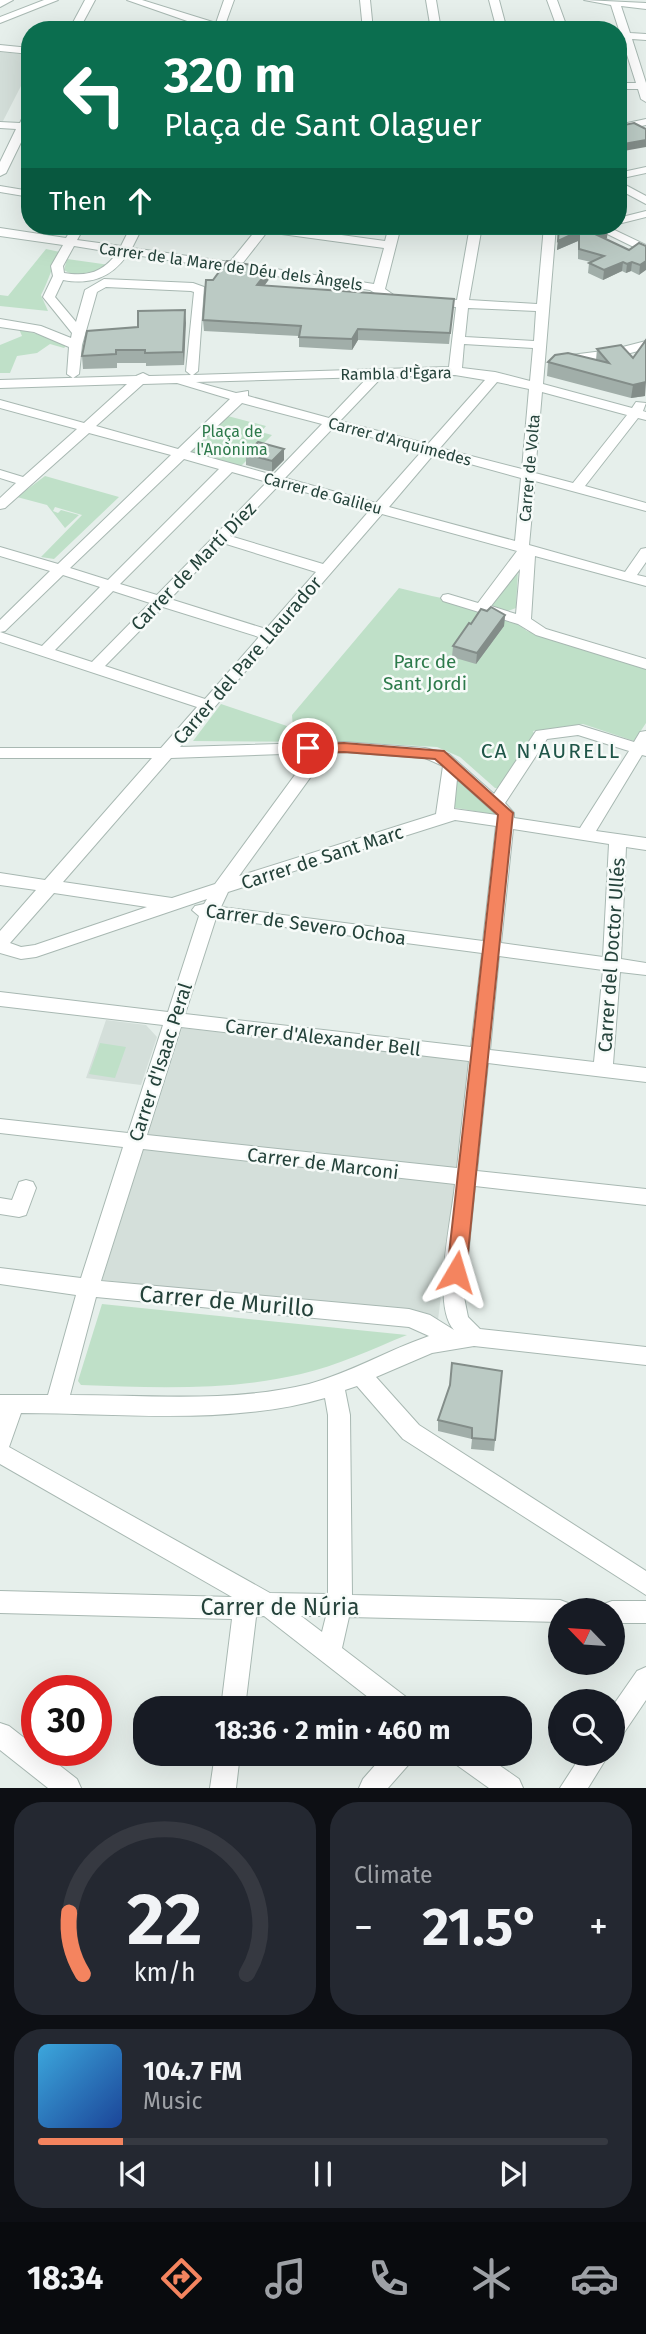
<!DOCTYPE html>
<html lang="en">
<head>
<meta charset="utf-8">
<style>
	body { margin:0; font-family:"Fira Sans",sans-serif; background:#242831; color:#f1f3f6; height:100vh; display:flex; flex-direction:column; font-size:26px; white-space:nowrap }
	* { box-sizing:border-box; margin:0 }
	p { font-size:23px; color:#9ea1a6 }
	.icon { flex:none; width:38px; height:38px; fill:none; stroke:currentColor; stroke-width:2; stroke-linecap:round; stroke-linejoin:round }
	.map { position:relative; height:1788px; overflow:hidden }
	.panel { display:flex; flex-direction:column; gap:14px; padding:14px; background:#0d0f14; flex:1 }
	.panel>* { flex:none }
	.guide { position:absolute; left:21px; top:21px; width:606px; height:214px; border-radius:28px; box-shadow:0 7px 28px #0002; background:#0b6e4f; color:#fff; overflow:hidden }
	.needle { width:46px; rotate:295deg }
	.tools { position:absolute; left:548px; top:1598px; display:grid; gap:14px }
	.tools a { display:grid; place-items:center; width:77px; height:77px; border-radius:50%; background:#171b24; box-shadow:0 7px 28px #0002; font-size:35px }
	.speed { position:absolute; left:21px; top:1675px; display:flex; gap:14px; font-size:35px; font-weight:700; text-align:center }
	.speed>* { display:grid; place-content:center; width:91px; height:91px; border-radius:50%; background:#171b24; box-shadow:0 7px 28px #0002; line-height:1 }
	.speed .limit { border:10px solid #d22; background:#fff; color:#111 }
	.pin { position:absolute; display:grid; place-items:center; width:60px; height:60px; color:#fff; margin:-30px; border:4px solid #fff; border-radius:50%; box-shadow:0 2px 7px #0007 }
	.me { position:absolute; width:77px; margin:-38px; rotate:7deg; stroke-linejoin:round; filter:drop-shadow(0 0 5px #0008) }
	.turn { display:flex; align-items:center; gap:24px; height:147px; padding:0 28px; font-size:32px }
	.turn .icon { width:91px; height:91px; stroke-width:2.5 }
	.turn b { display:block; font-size:49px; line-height:60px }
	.then { display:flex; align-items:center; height:66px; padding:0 28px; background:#0003; gap:14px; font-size:26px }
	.big { font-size:52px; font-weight:700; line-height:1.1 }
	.panel .card { flex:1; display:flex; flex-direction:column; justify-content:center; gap:10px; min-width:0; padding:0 24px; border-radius:28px; background:#242831 }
	.panel .dial { align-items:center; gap:0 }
	.dial svg { height:182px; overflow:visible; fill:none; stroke:#363941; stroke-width:7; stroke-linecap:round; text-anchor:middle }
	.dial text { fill:#f1f3f6; stroke:none }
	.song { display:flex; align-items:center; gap:21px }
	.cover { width:84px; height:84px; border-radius:10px; background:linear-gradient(135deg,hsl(200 70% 55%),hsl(220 70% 35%)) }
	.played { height:7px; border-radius:4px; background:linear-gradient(90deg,#f4845f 15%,#363941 15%) }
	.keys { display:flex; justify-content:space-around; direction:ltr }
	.heat { display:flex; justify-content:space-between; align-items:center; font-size:38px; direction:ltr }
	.panel .tiles { flex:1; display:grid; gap:14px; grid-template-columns:1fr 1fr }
	.card:last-child { grid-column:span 2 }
	.trip { position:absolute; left:133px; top:1696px; width:399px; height:70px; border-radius:28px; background:#171b24; box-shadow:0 7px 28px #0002; font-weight:700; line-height:70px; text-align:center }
	.tabs { display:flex; height:112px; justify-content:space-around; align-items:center; background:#090b0e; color:#9ea1a6 }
	.tabs .icon { width:49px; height:49px }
	.tabs .active { color:#f4845f }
	.tabs b { font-size:32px; color:#f1f3f6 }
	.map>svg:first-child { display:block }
</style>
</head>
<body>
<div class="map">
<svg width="646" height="1788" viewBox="0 0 646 1788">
	<rect width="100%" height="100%" fill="#e6efeb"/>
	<path fill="#d4dfda" d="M0 52 30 55V80L28 84H22L3 121H0Z
		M106 1020 146 1025 157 1037 141 1085 86 1078Z
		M182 1028 470 1060 438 1320 102 1280Z"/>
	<path fill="#bfe0c8" d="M46 249 60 252C52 266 49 280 41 295L48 311 0 306V295L8 296Z
		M67 259 110 265C100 276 76 279 64 270Z
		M19 329 69 343 64 348 50 344 37 353 17 356 10 373H0V345L22 336Z
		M224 415 266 426 261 432 272 435 241 466 187 452Z
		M45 476 119 497 54 559 41 557 82 515 55 507 53 511 58 513 61 510 79 515 65 528 47 505 17 497Z
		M518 569 516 608 508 611 491 607 488 602Z
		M399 588C436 598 497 607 527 631L646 669V723L634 741 583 724 533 731 535 736 501 788H495L460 757 437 747 350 742 193 741 221 704 293 728 292 715Z
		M454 775 497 815 451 807Z
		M100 1043 126 1047 115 1078 89 1074Z
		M102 1304 407 1335C372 1349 337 1366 301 1374 230 1391 153 1388 81 1385L78 1381Z"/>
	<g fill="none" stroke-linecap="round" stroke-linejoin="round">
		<defs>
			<path id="minor" d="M0 0H13L0 7Z
				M44 0H58L0 23V17Z
				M85 0H95L79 30H69Z
				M127 0H142L216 23 224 0H234L225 25 234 30H213Z
				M360 0H370L373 30H363Z
				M426 0H436L441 30H431Z
				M489 0H499L507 30H497Z
				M547 0H557L568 30H558Z
				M584 0 646 3V9L621 6 630 33 646 34V40L632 39 646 83V102L641 99 638 89H618V83H636L622 39H618L620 33 611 5Z
				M0 45 30 48V54L0 51Z
				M30 110V130H27L6 173 0 176V162L16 129 0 128V122L20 123 26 111Z
				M646 119V125L618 131V125Z
				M646 167V173L618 179V173Z
				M618 181 646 196V204L618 189Z
				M0 186 30 191V197L0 192Z
				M646 211V217L618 224V218Z
				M73 226H85L77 240 121 246 131 226H143L132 248 230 262 256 230 246 226H276L385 241 389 226H401L385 289 395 296 457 300 470 226H482L469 300 537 304 544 226H556L543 384 632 408 636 402 646 403 643 411 646 412V420L638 418 585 486 646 503V511L535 481 529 545 625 572 641 549 646 548V562L637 575 646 577V586L535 556 531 619 546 629 646 659V669L536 635 518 624 443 601 441 598 443 595 448 594 478 603 517 551 382 514 180 747 344 742 425 748 449 754 494 794 536 731 579 725 634 742 640 732 646 731V756L642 755 596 831 646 838V850L626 847 621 959 646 963V975L620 972 613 1064 646 1068V1082L488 1063 477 1171 646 1189V1205L475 1186 464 1297 468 1317 480 1329 646 1347V1365L474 1346 432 1353 376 1377 419 1425 646 1571V1595L403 1439 357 1386 345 1390 350 1415 352 1595 560 1600 568 1603 571 1610H560V1622L349 1617 342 1648 410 1700 413 1708H382L264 1616 256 1617 245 1708H221L232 1619 0 1613V1591L232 1597 0 1464V1395H48L76 1295 0 1284V1268L81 1278 123 1147 0 1133V1119L128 1133 163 1025 0 1006V992L168 1012 199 916 192 910 195 906 204 904 207 899 36 957 21 959 0 953V931L36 890 0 885V873L45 880 152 758H0V748H161L197 707 0 642V620L50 571 0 556V547L58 564 171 455 89 433 5 508 0 509V498L16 483 0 478V470L23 477 77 429 0 408V400L84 423 127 384 0 388V380L136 376 143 373 149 376 191 375 186 371 194 292 191 291 106 287 97 292 82 345 79 374 73 378 67 374 69 347 34 332 0 327V319L41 326 71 338 72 333 43 297 53 276 51 266 63 245 0 236V228L66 238ZM267 232 384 248 374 284 242 264ZM74 246 117 253C103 272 88 277 64 273L63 266ZM128 254 370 290 392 304 456 307 449 367 193 375 198 371 204 287 193 283 104 279 85 290 76 322 55 297 63 280C91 285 111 278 128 254ZM468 308 536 311 534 341 465 337ZM464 344 533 348 530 381 495 372 462 368ZM455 375 485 380 428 444 340 421 382 377ZM368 377 329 418 248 396V391L236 393 196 382ZM497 382 529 389 522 469 440 448ZM177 383 230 399 178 449 96 426 143 384ZM542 392 627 415 573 483 535 473ZM242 403 322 424 273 475 190 452ZM334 427 422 451 376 503 285 478ZM434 454 521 478 515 541 389 507ZM184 459 219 469 108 580 70 568ZM232 472 267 482 157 595 120 584ZM279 485 370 510 323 564 230 536ZM223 543 316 572 266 629 170 599ZM520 569 516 614 491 606ZM63 575 100 587 42 646 0 632 5 631ZM113 591 150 603 92 662 55 650ZM163 607 259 637 205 699 105 666ZM578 735 629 751 580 828 514 818V813L505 803 547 739ZM344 752 425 758 443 766 436 814 239 876 328 753ZM311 753 215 884 172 898 63 882 171 758ZM457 779 497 815 454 809ZM455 820 496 826 483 941 221 907 228 892ZM513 829 609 844 603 957 501 943ZM54 893 147 907 35 945 21 947 10 943ZM216 918 482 953 471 1047 185 1014ZM499 956 603 970 594 1062 490 1050ZM181 1027 469 1061 457 1168 147 1135ZM143 1149 455 1184C452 1218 431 1305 454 1330L430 1315 409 1309 101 1281ZM96 1297 409 1327 429 1336C388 1350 350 1373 309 1384 232 1403 148 1395 70 1395ZM325 1398 328 1415V1594L270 1593 9 1447 21 1413C119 1413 230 1426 325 1398ZM301 1616H326L322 1632Z
				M591 226H606L646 245V253Z
				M646 341V349L611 358 563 364 557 360 563 356 611 350Z
				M26 1180 33 1182 36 1188 26 1215 19 1217 0 1214V1198L12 1200 19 1182Z
				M612 1601H646V1623H612V1610H601L604 1604Z
				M646 1667V1700L621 1737 612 1741V1707L637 1671Z
				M0 1723 9 1726 77 1779 81 1788H48L0 1750Z
				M215 1754H240L236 1788H210Z
				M385 1754H414L410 1763 388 1788H359L363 1779Z
				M450 1754H483L519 1779 523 1788H489L454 1763Z
				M582 1754H609L588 1788H560Z"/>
		</defs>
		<use href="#minor" stroke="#a8b8b2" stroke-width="2"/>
		<use href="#minor" fill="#fff" fill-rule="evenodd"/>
	</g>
	<path fill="#a1aea9" d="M559 226 607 238 605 239 629 250 646 246 639 275 631 271 626 273 622 271 603 280 588 273 589 263 591 262 578 259V241L557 250Z
		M270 278 265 285 453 309 449 344 358 340 352 350 299 347V336L204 331 203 320Z
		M185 310 184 365 146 366V363H117V368L83 369 82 356 138 327Z
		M597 349 645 396 631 398 547 376 548 362 596 360Z
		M284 449V460L272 472 246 465V454Z
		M487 611 505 615 504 626 476 664 452 657 453 646 471 624Z
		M502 1371 494 1451 471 1449 472 1439 438 1431V1420Z"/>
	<path fill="#838d89" d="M646 140V147L618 152V145Z
		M608 228 607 238 594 243 595 234Z
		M579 231 578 241 557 250 558 241Z
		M646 261V270L639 275 640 265Z
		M623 262 622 271 603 280 604 270Z
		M632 262 631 271 626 273 627 264Z
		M270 268V278L257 295V285Z
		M185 310 186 323 184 365 183 352Z
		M358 329V340L352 350V339Z
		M646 382 645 396 631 398 633 385Z
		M284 449V460L272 472V461Z
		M505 615 504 626 476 664 477 653Z"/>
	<path fill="#bbcac4" stroke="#838d89" stroke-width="2" d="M634 123 646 129V140L618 145V125L619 126Z
		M559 226H603L608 228 595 234 629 250 639 243 646 246V261L640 265 632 262 627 264 623 262 604 270 589 263 604 256 579 249V231L558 241Z
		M227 261 270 268 257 285 454 299 450 333 358 329 352 339 299 337 301 326 203 320 206 280H213Z
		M185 310 183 352 145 353V350H116V354L82 356 87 331 138 327V311Z
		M646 340V382L633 385 548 362 555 355 568 353 609 363 597 349 621 345 633 358Z
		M258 442 284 449 272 461 246 454Z
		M491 607 505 615 477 653 453 646 469 623 471 624 481 609 487 611Z
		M452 1363 502 1371 495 1440 472 1438V1428L438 1420 450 1385Z"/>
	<path fill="#f4845f" stroke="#9f563e" stroke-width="2" d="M344 743 444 751 513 813 466 1272 463 1278 456 1280 450 1278 447 1272 498 815 435 759 344 752 308 753 300 748 308 744Z"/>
	<g text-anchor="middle" stroke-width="5" stroke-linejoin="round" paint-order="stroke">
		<g font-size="16" fill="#24423a" stroke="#f7fbf9">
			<text transform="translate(231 266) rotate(8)" y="6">Carrer de la Mare de Déu dels Àngels</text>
			<text transform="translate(396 373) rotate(-1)" y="6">Rambla d'Ègara</text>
			<text transform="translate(400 441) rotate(15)" y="6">Carrer d'Arquímedes</text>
			<text transform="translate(529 468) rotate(-85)" y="6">Carrer de Volta</text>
			<text transform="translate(323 493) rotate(15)" y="6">Carrer de Galileu</text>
		</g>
		<g font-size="16" fill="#2d7a4b" stroke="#f7fbf9">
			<text x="232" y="437">Plaça de<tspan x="232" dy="18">l'Anònima</tspan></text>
		</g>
		<g font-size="19" fill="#24423a" stroke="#f7fbf9">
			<text transform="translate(193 566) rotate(-46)" y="7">Carrer de Martí Díez</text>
			<text transform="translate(247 660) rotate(-49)" y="7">Carrer del Pare Llaurador</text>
			<text transform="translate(322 857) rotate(-18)" y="7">Carrer de Sant Marc</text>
			<text transform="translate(306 924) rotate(8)" y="7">Carrer de Severo Ochoa</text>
			<text transform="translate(611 955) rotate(-86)" y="7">Carrer del Doctor Ullés</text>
			<text transform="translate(323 1037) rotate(7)" y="7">Carrer d'Alexander Bell</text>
			<text transform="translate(160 1062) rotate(-72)" y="7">Carrer d'Isaac Peral</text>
			<text transform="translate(323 1163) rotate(7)" y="7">Carrer de Marconi</text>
		</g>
		<g font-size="19" fill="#2d7a4b" stroke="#f7fbf9">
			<text x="425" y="668">Parc de<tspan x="425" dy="22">Sant Jordi</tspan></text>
		</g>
		<g font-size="21" letter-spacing="2" fill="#1f5548" stroke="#f7fbf9">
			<text x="551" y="758">CA N'AURELL</text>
		</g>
		<g font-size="23" fill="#24423a" stroke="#f7fbf9">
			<text transform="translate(227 1301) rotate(5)" y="8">Carrer de Murillo</text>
			<text x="280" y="1615">Carrer de Núria</text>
		</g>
	</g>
</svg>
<div class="tools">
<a><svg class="needle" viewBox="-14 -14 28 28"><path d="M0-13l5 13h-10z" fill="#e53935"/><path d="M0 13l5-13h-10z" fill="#9ea1a6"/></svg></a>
<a><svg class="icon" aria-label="search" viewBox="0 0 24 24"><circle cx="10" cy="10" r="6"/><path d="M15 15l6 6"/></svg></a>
</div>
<div class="speed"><div class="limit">30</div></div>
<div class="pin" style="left:308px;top:748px;background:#d93025"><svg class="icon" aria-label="arrive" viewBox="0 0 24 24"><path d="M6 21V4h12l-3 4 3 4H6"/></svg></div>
<svg class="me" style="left:456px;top:1272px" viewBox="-20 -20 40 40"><path d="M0-17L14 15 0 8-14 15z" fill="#f4845f" stroke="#fff" stroke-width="4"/></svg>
<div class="trip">18:36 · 2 min · 460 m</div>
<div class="guide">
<div class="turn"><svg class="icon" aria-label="left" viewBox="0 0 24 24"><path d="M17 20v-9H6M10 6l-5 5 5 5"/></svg><div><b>320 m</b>Plaça de Sant Olaguer</div></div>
<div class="then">Then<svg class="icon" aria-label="ahead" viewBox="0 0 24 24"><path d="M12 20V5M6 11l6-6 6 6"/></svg></div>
</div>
</div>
<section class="panel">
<div class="tiles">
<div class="card dial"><svg viewBox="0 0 100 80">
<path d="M14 69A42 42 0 1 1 86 69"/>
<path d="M14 69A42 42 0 0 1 8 42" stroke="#f4845f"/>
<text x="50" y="56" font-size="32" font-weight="700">22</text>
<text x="50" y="72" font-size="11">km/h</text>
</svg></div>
<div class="card"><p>Climate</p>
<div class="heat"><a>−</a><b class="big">21.5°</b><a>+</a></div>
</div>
<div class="card">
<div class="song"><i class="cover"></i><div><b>104.7 FM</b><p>Music</p></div></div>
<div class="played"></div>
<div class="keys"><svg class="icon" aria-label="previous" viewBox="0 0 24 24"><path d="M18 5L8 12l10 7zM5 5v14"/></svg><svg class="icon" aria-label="pause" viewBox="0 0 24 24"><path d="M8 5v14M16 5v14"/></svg><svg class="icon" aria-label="next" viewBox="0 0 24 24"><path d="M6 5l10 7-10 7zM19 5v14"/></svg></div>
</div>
</div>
</section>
<nav class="tabs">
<b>18:34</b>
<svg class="icon active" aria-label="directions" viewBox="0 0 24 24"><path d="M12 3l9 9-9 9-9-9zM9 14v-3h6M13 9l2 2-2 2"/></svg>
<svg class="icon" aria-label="music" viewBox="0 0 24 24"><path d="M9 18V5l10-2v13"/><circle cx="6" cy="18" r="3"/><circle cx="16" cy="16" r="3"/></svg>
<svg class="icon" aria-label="phone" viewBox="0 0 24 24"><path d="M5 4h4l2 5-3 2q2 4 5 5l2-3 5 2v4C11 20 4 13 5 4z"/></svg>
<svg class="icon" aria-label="climate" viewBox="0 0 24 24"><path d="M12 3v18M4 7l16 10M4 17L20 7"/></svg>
<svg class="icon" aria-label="car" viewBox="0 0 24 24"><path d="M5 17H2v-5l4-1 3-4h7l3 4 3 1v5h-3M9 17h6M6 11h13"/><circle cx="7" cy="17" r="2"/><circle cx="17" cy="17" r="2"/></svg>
</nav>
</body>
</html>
